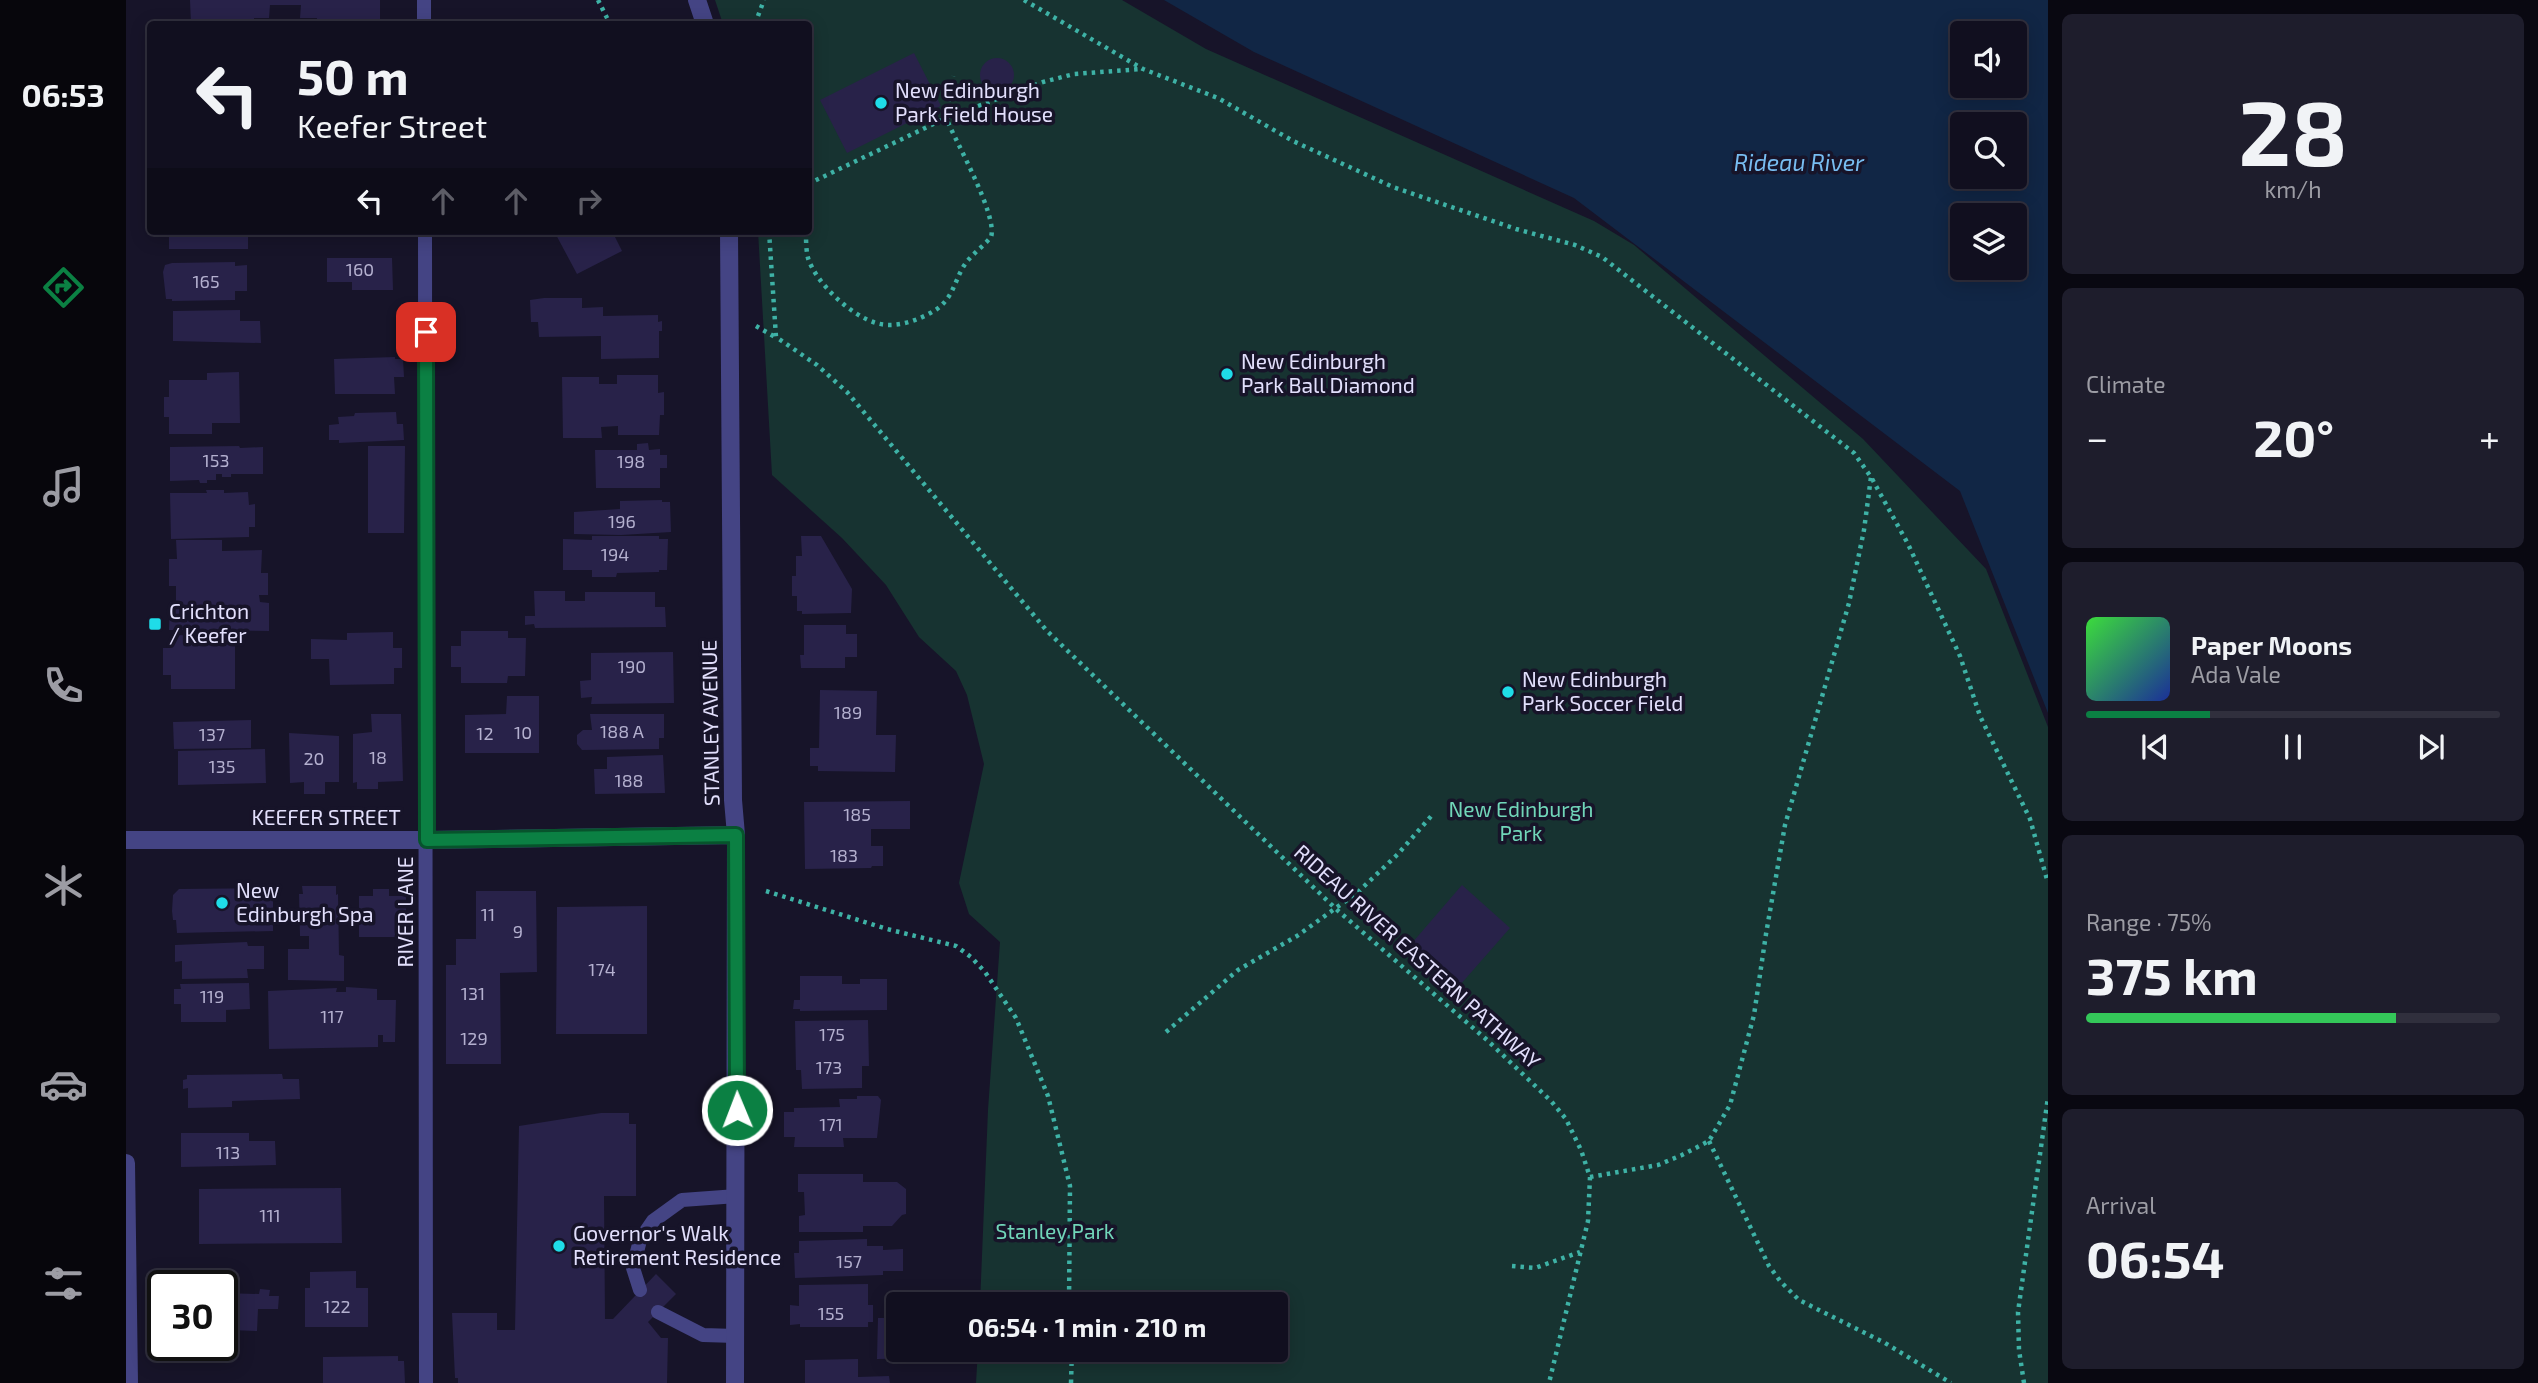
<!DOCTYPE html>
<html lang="en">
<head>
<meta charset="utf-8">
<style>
	body { margin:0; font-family:"Exo 2",sans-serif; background:#1e1d2c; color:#f1f3f6; height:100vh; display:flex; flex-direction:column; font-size:26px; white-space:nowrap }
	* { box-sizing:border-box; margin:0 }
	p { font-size:23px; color:#9c9ca4 }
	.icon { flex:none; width:38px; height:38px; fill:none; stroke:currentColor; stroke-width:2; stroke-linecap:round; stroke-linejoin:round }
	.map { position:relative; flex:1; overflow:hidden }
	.side { display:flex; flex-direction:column; gap:14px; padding:14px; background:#090811; width:490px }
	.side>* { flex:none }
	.guide { position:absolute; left:21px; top:21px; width:665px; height:214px; border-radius:7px; box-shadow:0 4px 18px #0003,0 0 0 2px #302f3d; background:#110f1f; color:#f1f3f6; overflow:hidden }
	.tools { position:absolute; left:1824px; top:21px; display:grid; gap:14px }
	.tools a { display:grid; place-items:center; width:77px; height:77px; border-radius:7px; background:#110f1f; box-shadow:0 4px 18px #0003,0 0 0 2px #302f3d; font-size:35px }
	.speed { position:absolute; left:21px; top:1270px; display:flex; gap:14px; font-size:35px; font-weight:700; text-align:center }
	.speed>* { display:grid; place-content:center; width:91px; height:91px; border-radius:50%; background:#110f1f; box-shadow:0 4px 18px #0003,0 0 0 2px #302f3d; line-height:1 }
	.speed .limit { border:4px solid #111; border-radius:10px; background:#fff; color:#111 }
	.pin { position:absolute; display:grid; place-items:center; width:60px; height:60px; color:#fff; margin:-30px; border-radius:14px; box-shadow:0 4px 10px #0006 }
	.me { position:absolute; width:77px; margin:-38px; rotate:359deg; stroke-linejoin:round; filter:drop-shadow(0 0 5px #0008) }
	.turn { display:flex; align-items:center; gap:24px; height:147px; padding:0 35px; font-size:32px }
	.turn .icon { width:91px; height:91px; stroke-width:2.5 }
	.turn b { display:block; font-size:49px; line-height:60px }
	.lanes { display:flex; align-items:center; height:66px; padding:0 35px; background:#0003; justify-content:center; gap:35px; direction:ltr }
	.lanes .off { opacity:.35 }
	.big { font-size:52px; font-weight:700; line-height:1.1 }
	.side .widget { flex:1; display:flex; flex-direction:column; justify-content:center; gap:10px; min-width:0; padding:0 24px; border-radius:10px; background:#1e1d2c }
	.side .dial { align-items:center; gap:0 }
	.dial b { font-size:91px; line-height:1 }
	.song { display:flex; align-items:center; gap:21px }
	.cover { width:84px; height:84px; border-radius:10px; background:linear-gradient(135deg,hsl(120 70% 55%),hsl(230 70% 35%)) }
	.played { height:7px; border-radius:4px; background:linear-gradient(90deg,#0b8043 30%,#302f3d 30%) }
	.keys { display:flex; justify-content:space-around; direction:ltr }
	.heat { display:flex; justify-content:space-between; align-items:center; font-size:38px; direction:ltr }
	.charge { height:10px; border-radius:5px; background:linear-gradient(90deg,#34c759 75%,#302f3d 0) }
	.trip { position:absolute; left:760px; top:1292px; width:402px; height:70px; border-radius:7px; background:#110f1f; box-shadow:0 4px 18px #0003,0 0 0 2px #302f3d; font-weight:700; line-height:70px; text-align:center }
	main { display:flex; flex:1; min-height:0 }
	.dock { display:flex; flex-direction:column; width:126px; justify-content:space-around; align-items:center; background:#07060c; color:#9c9ca4 }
	.dock .icon { width:49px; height:49px }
	.dock .selected { color:#0b8043 }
	.dock b { font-size:32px; color:#f1f3f6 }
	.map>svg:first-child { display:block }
</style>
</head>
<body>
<main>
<nav class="dock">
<b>06:53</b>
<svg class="icon selected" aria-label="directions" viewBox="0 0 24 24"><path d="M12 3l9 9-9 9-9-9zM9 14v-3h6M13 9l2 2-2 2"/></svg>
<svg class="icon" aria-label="music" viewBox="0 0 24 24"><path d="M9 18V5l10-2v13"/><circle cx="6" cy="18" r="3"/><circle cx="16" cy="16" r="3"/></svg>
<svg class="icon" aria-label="phone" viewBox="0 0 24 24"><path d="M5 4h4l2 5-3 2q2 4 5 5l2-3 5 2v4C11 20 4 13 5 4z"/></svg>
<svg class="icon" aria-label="climate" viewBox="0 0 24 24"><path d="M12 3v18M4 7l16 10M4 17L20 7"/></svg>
<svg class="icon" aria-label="car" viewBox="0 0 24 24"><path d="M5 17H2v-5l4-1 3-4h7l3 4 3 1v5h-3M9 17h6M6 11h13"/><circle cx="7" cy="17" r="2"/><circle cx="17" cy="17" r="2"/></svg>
<svg class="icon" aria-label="filters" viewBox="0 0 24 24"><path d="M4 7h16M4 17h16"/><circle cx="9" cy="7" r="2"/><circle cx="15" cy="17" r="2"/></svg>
</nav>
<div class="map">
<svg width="1922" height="1383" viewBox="0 0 1922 1383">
	<rect width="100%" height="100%" fill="#171429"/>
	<path fill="#173331" d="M589 0H996L1080 49 1468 221 1508 245 1737 439 1860 569 1922 727V1383H850L852 1349H1150V1304H854L862 1110 874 942 843 914 833 883 858 764 841 695 830 671 793 637 760 585 716 538 646 475 632 231H682V24H597Z"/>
	<path fill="#112645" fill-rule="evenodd" d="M1038 0H1922V713L1834 491 1448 198 1128 52ZM1836 33H1888V86H1836ZM1836 124H1888V177H1836ZM1836 215H1888V268H1836Z"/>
	<path fill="#282249" d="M64 0H254V24H190L191 18H174L175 5H144L143 18H128V24H65Z
		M359 20H379V24H359Z
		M788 53 815 106 721 153 694 100Z
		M854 75a17 17 0 1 1 34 0a17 17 0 1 1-34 0Z
		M43 231H128V234H122V249H43Z
		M428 231H486L496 251 451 274Z
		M201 258H266L267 290H226V282H201Z
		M109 262V266L121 265V291H109V300L46 301V299H40L37 272 39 265 46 263Z
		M418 298H456V308L477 307V316L532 315V322L536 321V331H533V358L475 359V336L413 337 412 322H405L404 300Z
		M114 310V321H134L135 343 47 341V311Z
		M269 357V359H277L278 377H268L269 394H209L208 359Z
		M113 372 114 423H86V434H43V417H38V397H43V380H81V373Z
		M491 375H532V393L538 392V415H534L533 435H492V426L475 427 476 438H437L436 377H473V384H491Z
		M270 412 271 424H277L278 440 213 443V440H203V425L213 424 212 417 228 416 229 413Z
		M522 443 523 450 534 449V455H541V468H534V488H470L469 450H511V444Z
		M113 446 114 448 137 447V474H105V477H96V474H90V480H81V483H74L73 480 44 481V447Z
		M242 446H279L278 533H242Z
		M80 490H98V493L122 492 123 505 129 504V527H123V537L45 539 44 493H81Z
		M536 500V502H544L545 532 495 535 448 534V512L494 509V501Z
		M466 536H533V539H542L541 570H533V572L491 573 490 577H466V570H437V539L466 540Z
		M675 536H695L726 589 725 613 676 614V611H671V596H666V576H670V556H676Z
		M50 540H96V551L136 550 135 573H142V595H133L134 602 143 603V631L43 630 44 602H50V586H43V559H51Z
		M408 591H439V601H459V592H529V607H539L540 627 409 628 408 624 399 625V616H409Z
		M678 625H720V634H731V657H719V668H675L674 655H678Z
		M335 631H382V638H400L399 676H382L381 683H335V667H325V646H335Z
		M267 632V648H276V668H268V684L204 685 203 659H185V639L221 640V633Z
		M45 635 109 636V689H45V675H37V648H45Z
		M547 652 548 703 465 704 466 697 455 698 454 681 465 680V653Z
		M694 690 751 691 750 735H770L769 772 692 771V766H684V748H693Z
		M381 696H413V753H339V715L380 714Z
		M245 714H275L277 781 252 782V789H231V782L227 783V734L246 732Z
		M464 714H538V738H533V749L456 750 451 744V735L457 730H466Z
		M125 720V748L48 749 47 722Z
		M163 733 213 736V782H199V794H178V782L164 783Z
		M139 749 140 783 52 785V751Z
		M537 755 539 793 469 794 468 769H481V757Z
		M784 801V829H745V846H757V866H746L745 868 679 869 678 802Z
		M1336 885 1384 928 1334 985 1286 943Z
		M176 886H210V895L212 894 213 955 218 956V981L162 980V949H183V936H174L173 894H177Z
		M147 888V931L51 933 50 920H47L46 911 47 895 53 889Z
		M247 889H263V896H280V937H233V896H247Z
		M350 891H410L411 972 374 973 375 1064H320V965H330V939H350Z
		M521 906V1034H430L431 907Z
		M121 942 122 946H138V969H121L122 978 56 979V961L49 962V945Z
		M674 976H716V984H734V979H761V1010L674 1011V1009H667L668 1000H674Z
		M123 983 124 1009 100 1010V1022H55V1004H48V989H55L54 984Z
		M220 987 251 989V1000H270L269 1042H257V1035H252V1047L143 1049 142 991 211 988 210 992H220Z
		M742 1020 743 1066H736V1088L676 1089 675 1070H670L669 1021Z
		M156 1074 157 1079H173L174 1099 106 1101V1107L62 1108V1088L57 1089V1080L61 1079V1075Z
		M731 1096H752L755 1100 751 1138H717L718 1147H668L669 1137H658V1112H668V1108L714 1107 713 1099H731Z
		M475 1113H503V1124H510V1196H478L479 1319H487L530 1274 550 1294 522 1322 535 1338H542L541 1383H332V1378H329L326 1313H371V1330H389L393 1126Z
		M55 1133H123V1141H149L150 1165 55 1167Z
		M672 1174H737V1182H771L780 1189V1214L776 1215 766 1226H737V1232H673V1216L679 1215 678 1192H672Z
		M215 1188 216 1243 73 1244V1189Z
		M741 1239V1246H757V1250L777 1249V1271H757V1275L669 1278 668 1253H673V1241Z
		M230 1271V1288H242V1327H179V1288H184V1272Z
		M742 1284V1305H747V1322H742V1327H674V1324L664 1325V1305L673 1306V1285Z
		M134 1289 144 1290 143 1296H153L152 1309H132L131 1331 104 1330V1354L57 1353V1346H96V1293L133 1294Z
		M752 1318H772V1349H798V1358L751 1359Z
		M272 1356V1361H278L279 1383H197V1357Z
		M732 1359V1377L763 1376 764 1383H679V1360Z"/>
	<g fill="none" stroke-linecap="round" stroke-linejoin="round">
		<path stroke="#3eb2a6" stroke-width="4.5" stroke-dasharray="3.5 5" stroke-linecap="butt" d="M472 0 484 24
			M898 0 1017 69 1092 98 1167 141 1267 187 1390 229 1449 245 1476 257 1728 453 1745 477 1782 544 1834 656 1854 716 1904 819 1922 883
			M629 24 638 0
			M682 184 820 118 827 76
			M643 231 650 337 691 365 721 392 921 631 1210 909 1361 1040 1425 1101 1440 1119 1455 1150 1464 1177 1462 1221 1423 1383
			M680 231C680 240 680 250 682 258 690 283 724 315 750 323 770 329 794 320 811 309 826 298 828 284 836 269 843 256 856 248 865 237 872 216 830 142 820 118L917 82 948 74 1016 69
			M630 326 649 337
			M640 891 761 929 830 946 845 957 859 972 890 1018 922 1096 944 1186 943 1304
			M1040 1032 1112 970 1171 936 1232 892 1272 854 1307 814
			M1583 1141 1643 1266 1655 1282 1673 1300 1759 1343 1825 1383
			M1464 1177 1532 1165 1556 1155 1583 1141 1604 1105 1628 1015 1640 934 1659 825 1723 603 1738 530 1745 477
			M1386 1266 1409 1268 1454 1252
			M945 1383 946 1349
			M1898 1383 1893 1350 1892 1312 1922 1097"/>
		<path stroke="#444484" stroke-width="14" d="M298 0V24
			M299 231 300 1383
			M514 1290 507 1268 514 1240 527 1221 556 1200 611 1196
			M532 1312 577 1335 610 1336"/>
		<path stroke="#444484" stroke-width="18" d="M571 0 579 24
			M603 231 607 800 610 835 609 1383
			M0 840H301L610 835"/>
		<path stroke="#444484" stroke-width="18" d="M0 1163 3 1383"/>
	</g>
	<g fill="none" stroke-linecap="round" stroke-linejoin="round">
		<defs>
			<path id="route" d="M300 332 301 840 610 835 611 1110"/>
		</defs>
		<use href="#route" stroke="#07532c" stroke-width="18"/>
		<use href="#route" stroke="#0b8043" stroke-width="12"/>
	</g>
	<g fill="#1fdce8" stroke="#171429" stroke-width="2.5">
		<circle cx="755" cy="103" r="7"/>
		<circle cx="1101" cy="374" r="7"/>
		<rect x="22" y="617" width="14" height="14" rx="3.5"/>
		<circle cx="1382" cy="692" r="7"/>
		<circle cx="96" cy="903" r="7"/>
		<circle cx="433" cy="1246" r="7"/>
	</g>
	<g text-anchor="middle" stroke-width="7" stroke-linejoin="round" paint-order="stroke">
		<g font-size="18" fill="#b4b0cf">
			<text x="234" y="276">160</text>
			<text x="80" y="288">165</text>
			<text x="90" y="467">153</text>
			<text x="505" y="468">198</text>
			<text x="496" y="528">196</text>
			<text x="489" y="561">194</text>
			<text x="506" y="673">190</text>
			<text x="722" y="719">189</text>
			<text x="496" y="738">188 A</text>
			<text x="397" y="739">10</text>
			<text x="359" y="740">12</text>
			<text x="86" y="741">137</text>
			<text x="252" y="764">18</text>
			<text x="188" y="765">20</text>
			<text x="96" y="773">135</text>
			<text x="503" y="787">188</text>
			<text x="731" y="821">185</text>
			<text x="718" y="862">183</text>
			<text x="362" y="921">11</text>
			<text x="392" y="938">9</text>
			<text x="476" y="976">174</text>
			<text x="347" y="1000">131</text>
			<text x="86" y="1003">119</text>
			<text x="206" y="1023">117</text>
			<text x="706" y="1041">175</text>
			<text x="348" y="1045">129</text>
			<text x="703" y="1074">173</text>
			<text x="705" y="1131">171</text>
			<text x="102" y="1159">113</text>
			<text x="144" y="1222">111</text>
			<text x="723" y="1268">157</text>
			<text x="211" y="1313">122</text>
			<text x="705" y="1320">155</text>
		</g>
		<g font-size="21" fill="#e2dffc" stroke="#171429" text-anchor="start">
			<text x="769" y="98">New Edinburgh<tspan x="769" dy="24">Park Field House</tspan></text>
			<text x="1115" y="369">New Edinburgh<tspan x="1115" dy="24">Park Ball Diamond</tspan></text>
			<text x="43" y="619">Crichton<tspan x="43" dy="24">/ Keefer</tspan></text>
			<text x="1396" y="687">New Edinburgh<tspan x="1396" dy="24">Park Soccer Field</tspan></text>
			<text x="110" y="898">New<tspan x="110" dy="24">Edinburgh Spa</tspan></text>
			<text x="447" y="1241">Governor's Walk<tspan x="447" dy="24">Retirement Residence</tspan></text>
		</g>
		<g font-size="21" fill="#e2dffc" stroke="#171429">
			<text transform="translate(585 723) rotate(-91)" y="7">STANLEY AVENUE</text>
			<text x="200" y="825">KEEFER STREET</text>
			<text transform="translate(280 912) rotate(-90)" y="7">RIVER LANE</text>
			<text transform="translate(1291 957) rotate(42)" y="7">RIDEAU RIVER EASTERN PATHWAY</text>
		</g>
		<g font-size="21" fill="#71d6b9" stroke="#171429">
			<text x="1395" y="817">New Edinburgh<tspan x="1395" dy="24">Park</tspan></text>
			<text x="929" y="1239">Stanley Park</text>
		</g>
		<g font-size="23" font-style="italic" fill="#78bdf1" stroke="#171429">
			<text x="1673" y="171">Rideau River</text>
		</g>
	</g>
</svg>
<div class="tools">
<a><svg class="icon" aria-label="sound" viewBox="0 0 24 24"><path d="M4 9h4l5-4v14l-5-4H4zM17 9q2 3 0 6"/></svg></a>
<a><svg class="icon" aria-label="search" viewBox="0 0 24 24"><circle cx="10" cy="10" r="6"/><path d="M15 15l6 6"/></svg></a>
<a><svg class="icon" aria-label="layers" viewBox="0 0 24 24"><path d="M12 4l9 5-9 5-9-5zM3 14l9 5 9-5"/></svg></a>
</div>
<div class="speed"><div class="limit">30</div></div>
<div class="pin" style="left:300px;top:332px;background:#d93025"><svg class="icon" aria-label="arrive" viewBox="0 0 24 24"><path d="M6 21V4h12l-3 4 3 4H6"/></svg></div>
<svg class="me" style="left:611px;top:1110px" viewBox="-20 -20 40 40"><circle r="17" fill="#0b8043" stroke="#fff" stroke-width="3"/><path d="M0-11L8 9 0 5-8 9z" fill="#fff"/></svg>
<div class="trip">06:54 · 1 min · 210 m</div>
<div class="guide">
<div class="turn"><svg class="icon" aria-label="left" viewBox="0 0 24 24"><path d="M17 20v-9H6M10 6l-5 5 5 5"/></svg><div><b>50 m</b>Keefer Street</div></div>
<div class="lanes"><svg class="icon" aria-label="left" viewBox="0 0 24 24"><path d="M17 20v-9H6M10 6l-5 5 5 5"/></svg><svg class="icon off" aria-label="ahead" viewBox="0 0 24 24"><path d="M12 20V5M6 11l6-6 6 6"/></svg><svg class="icon off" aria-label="ahead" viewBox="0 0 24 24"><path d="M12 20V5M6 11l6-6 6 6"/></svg><svg class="icon off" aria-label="right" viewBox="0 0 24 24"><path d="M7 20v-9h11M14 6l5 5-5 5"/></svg></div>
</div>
</div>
<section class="side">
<div class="widget dial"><b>28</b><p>km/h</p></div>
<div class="widget"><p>Climate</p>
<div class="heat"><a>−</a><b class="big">20°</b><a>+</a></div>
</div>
<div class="widget">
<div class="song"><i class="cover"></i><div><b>Paper Moons</b><p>Ada Vale</p></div></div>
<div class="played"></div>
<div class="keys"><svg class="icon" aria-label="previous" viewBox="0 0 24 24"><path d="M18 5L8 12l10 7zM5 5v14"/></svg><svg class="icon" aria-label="pause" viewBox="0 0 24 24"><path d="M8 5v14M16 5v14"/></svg><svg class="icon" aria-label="next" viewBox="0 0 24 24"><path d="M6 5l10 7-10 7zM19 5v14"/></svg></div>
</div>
<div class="widget"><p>Range · 75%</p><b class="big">375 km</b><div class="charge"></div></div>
<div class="widget"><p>Arrival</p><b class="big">06:54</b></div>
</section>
</main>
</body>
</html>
